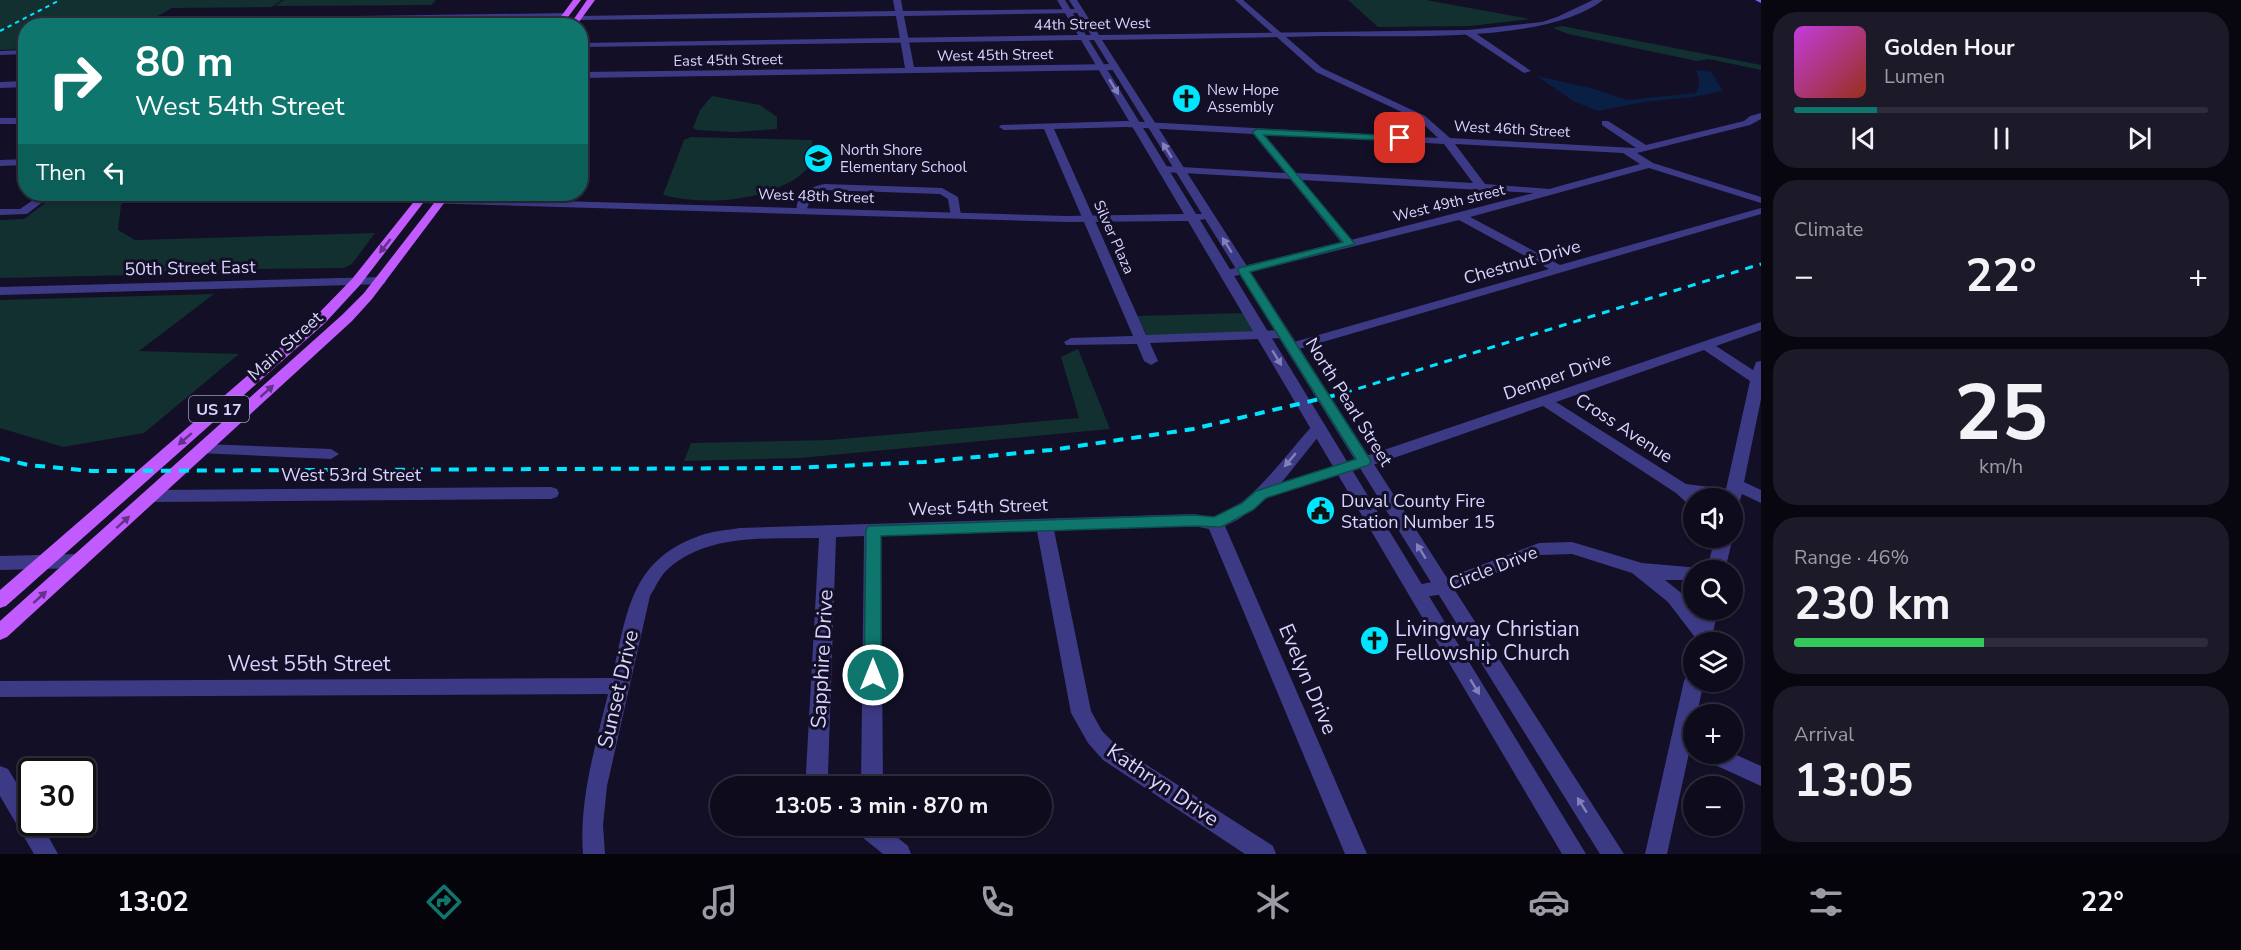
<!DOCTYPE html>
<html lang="en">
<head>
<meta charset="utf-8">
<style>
	body { margin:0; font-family:"Nunito Sans",sans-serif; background:#1c1929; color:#f1f3f6; height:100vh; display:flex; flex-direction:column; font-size:22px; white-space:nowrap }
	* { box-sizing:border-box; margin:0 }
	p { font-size:20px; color:#9b9ba3 }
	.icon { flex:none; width:33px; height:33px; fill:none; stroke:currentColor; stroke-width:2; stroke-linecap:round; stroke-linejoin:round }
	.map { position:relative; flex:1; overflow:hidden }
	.side { display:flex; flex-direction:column; gap:12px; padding:12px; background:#08060f; width:480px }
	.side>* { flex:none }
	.hud { position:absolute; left:18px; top:18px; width:570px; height:183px; border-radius:24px; box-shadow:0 2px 4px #0004,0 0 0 2px #2e2b3b; background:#0f766e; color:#fff; overflow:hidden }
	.controls { position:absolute; left:1683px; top:488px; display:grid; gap:12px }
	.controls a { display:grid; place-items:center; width:60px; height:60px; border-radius:50%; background:#0e0b1c; box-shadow:0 2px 4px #0004,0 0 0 2px #2e2b3b; font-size:30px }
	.speed { position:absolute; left:18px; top:758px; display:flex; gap:12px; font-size:30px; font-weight:700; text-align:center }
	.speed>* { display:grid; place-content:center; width:78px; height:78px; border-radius:50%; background:#0e0b1c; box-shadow:0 2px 4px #0004,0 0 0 2px #2e2b3b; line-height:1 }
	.speed .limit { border:3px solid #111; border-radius:9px; background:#fff; color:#111 }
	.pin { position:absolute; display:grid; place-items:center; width:51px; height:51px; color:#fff; margin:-26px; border-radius:12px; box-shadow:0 3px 9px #0006 }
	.me { position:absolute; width:66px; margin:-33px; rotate:0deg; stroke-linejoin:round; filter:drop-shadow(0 0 4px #0008) }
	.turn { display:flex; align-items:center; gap:21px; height:126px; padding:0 18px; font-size:27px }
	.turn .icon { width:78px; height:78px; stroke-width:2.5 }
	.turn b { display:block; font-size:42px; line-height:51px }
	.then { display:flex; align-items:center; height:57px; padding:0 18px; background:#0003; gap:12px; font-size:22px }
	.big { font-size:45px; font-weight:700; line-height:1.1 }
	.side .tile { flex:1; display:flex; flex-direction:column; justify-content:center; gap:9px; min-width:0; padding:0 21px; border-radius:24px; background:#1c1929 }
	.side .dial { align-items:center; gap:0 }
	.dial b { font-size:78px; line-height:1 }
	.song { display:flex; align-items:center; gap:18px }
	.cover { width:72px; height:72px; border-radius:9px; background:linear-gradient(135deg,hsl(290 70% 55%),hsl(10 70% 35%)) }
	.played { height:6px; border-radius:3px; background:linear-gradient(90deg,#0f766e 20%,#2e2b3b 20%) }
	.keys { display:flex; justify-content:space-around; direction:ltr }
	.heat { display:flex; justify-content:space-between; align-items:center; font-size:33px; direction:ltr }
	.charge { height:9px; border-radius:4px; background:linear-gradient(90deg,#34c759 46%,#2e2b3b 0) }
	.trip { position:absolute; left:710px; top:776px; width:342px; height:60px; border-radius:30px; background:#0e0b1c; box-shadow:0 2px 4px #0004,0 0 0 2px #2e2b3b; font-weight:700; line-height:60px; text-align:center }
	.menu { display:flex; height:96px; justify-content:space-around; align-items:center; background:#06040b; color:#9b9ba3 }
	.menu .icon { width:42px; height:42px }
	.menu .active { color:#0f766e }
	.menu b { font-size:27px; color:#f1f3f6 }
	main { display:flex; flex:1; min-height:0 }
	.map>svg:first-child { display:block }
</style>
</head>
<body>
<main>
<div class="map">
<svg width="1761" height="854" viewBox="0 0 1761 854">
	<rect width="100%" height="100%" fill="#130f26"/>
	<path fill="#12302f" d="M0 0H282L272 7 172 8 142 25 26 26 25 49 0 50Z
		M284 0H436L431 5 275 6Z
		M1348 0H1426L1530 19 1471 26 1378 27Z
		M1562 26 1761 65V70L1709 59 1697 61 1568 34 1553 28Z
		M712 96 760 105 777 117V129L735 132 697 130 693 128 700 110Z
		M691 137 812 140 815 162C807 168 799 178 790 182 752 202 704 205 663 195L684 140Z
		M57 194H130L121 205 118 230 135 240 375 233 352 264 344 268 183 270 132 275 0 278V220L24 219Z
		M214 294 139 351 239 354 144 433 63 447 0 428V300Z
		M1244 313 1255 332 1147 336 1137 316Z
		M1078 349 1110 429 800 458 684 461 691 443 830 440 1079 418 1061 357Z"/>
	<path fill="#0a1f44" d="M1696 70 1711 72 1723 91 1692 97 1644 102 1598 111 1573 101 1537 76 1594 89 1627 100 1696 93C1700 83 1700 80 1696 70Z"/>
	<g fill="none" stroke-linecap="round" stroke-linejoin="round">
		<path fill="#3d3a85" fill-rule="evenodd" d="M893 0H901L903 11 1079 9 1083 11 1079 13 904 16 914 67 1115 64 1119 67 1115 70 580 78V72L905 68 896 16 578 20 574 18 578 16 895 11Z
			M1235 0H1243L1322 68 1425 116 1450 138 1634 148H1636L1602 125V121H1608L1646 145 1744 121 1750 116 1761 113V119L1750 125 1637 153 1653 163 1761 197V203L1649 168 1470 217 1560 265 1761 208V214L1292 351 1285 347 1287 344 1549 269 1459 220 1227 278 1223 277V271L1341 242 1290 179 1164 172 1159 169 1164 166 1285 173 1253 134 1126 127 1054 129 1146 335 1284 330 1291 334 1284 338 1150 343 1158 361 1151 365 1144 361 1137 344 1066 345 1064 342 1071 338 1133 336 1044 129 1004 130 999 127 1001 125 1126 121 1438 138 1419 120 1316 72ZM1264 134 1444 144 1473 183 1296 173ZM1455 144 1623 153 1640 164 1549 189 1485 184ZM1302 180 1534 193 1351 240Z
			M568 13 565 17 157 23 153 21 157 19Z
			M1465 30H1471L1531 71 1524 73 1465 34Z
			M26 81V87L0 88V82Z
			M0 118H26V124H0Z
			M26 159V165L0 166V160Z
			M825 184 942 188 958 197 961 215 959 217H951L948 199 940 194 825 190 812 196 805 213H797C794 196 810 186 825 184Z
			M42 194H53L27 214 0 215V209H20Z
			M1761 322V330L1716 346 1753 370 1756 362 1761 361V399L1744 482 1761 490V503L1742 494 1738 505 1732 507V498H1694V506L1688 504 1676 493 1543 406 1385 461 1267 498 1239 519 1225 526 1367 854H1345L1209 529 1194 526 1054 530 1091 711 1102 731 1117 746 1273 846 1276 854H1245L1103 760 1088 743 1071 713 1037 531 881 536 883 786H861L864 536 836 537 828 773 832 786H810L806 773 819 538C769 539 708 533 668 569 660 576 655 588 650 596L607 786 603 825 605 854H583C579 799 595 748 608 694L0 697V681L612 678C627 615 629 561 699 536 712 531 727 530 740 528L1194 514C1200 515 1207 517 1212 517 1246 513 1291 448 1314 424H1324L1326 427 1282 482 1375 453ZM1704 350 1750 381 1726 489 1686 484 1556 402Z
			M203 444 331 449 339 454 331 459 198 453 195 449Z
			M551 487 557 489 559 493 557 497 551 499 151 502 145 500 143 496 145 492 151 490Z
			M1715 537H1733L1725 570H1707Z
			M1572 542 1642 563 1700 568 1701 570H1694V580H1665L1680 592 1699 614 1700 609H1718L1711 642H1695L1694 636 1668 602 1632 573 1572 554 1541 555 1444 594 1418 598 1412 596 1409 591 1412 586 1442 580 1539 543Z
			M79 554 85 556 88 561 85 566 79 568 0 570V556Z
			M1694 673V681H1704L1697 714H1694V730L1667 854H1645L1684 681 1687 675Z
			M1701 753H1732L1761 766V786L1704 760Z
			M0 766 8 769 32 808V822H40L58 854H34L0 796Z
			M854 825H882L908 846 911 854H883L857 833Z"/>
		<path fill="#3d3a85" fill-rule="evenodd" d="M1057 0H1065L1086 35H1091L1069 0H1077L1099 35 1468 30 1542 22 1557 17 1593 0H1603C1545 45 1395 35 1321 36 1248 38 1175 39 1102 40L1624 854H1600L1205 219 1200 220 1586 854H1562L1188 221 1066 222 421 203 416 200 421 197 1066 216 1184 214 1081 40 580 47V43L1078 35ZM1089 40H1094L1202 214H1196Z
			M26 50V54L0 55V51Z
			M380 277 386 281 384 284 0 295V287Z"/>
		<path fill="#6f6bff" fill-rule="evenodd" d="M1755 0H1761V3Z"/>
		<path fill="#c25bff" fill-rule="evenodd" d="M573 0H581L561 26H554Z
			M587 0H595L576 26H569Z
			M420 194H430L360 285 325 323 6 606 0 608V590L315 317 352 279Z
			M441 194H451L372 299 352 321 7 637 0 640V621L342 315 364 293Z"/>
		<path stroke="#00e5ff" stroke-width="2" stroke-dasharray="4.5 4" stroke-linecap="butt" d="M0 31 60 0"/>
		<path stroke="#00e5ff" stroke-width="3" stroke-dasharray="8 7" stroke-linecap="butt" d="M1344 393 1761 264"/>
		<path stroke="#00e5ff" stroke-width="4" stroke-dasharray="10 8" stroke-linecap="butt" d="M0 458 28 465 92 471 793 468 924 462 1051 450 1193 429 1349 392"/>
	</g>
	<defs><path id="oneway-solid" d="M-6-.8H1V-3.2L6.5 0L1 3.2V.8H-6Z" transform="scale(1.5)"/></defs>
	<g fill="#837fbc">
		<use href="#oneway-solid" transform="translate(1114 87) rotate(59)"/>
		<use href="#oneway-solid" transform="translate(1167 150) rotate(-122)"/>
		<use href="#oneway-solid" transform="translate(1227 245) rotate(-122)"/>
		<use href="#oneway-solid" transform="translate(1277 358) rotate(59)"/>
		<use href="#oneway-solid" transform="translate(1290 460) rotate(130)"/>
		<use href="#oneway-solid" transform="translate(1421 551) rotate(-122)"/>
		<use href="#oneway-solid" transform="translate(1475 687) rotate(59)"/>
		<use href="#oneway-solid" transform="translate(1582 805) rotate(-122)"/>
	</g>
	<g fill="#623188">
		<use href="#oneway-solid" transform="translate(385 246) rotate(128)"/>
		<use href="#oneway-solid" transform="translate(267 391) rotate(-42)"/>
		<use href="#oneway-solid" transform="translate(185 439) rotate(139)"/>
		<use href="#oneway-solid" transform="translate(123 522) rotate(-42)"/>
		<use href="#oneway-solid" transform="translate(40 597) rotate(-42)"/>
	</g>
	<path fill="#0f766e" stroke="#0a4d48" stroke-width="1.5" d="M1257 129 1400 136 1404 138 1400 141 1264 135 1355 244 1250 272 1369 458 1371 461 1369 465 1266 498 1253 510 1221 527 1194 526 881 536V675L879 680 873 682 866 680 864 675 866 530 868 526 1194 515 1214 517 1242 503 1256 491 1356 459 1238 271 1239 268 1343 242 1254 134 1252 132Z"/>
	<defs>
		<symbol id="church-disc" viewBox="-11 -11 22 22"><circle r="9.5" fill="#00e5ff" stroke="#130f26"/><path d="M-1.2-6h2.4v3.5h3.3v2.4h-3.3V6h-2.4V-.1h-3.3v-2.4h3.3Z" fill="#111"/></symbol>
		<symbol id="school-disc" viewBox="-11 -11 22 22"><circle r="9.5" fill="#00e5ff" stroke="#130f26"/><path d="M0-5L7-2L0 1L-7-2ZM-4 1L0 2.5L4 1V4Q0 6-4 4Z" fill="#111"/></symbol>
		<symbol id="civic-disc" viewBox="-11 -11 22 22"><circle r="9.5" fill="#00e5ff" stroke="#130f26"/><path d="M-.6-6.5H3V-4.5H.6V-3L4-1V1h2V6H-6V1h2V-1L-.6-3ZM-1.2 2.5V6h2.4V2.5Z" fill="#111"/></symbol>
	</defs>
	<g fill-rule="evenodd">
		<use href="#church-disc" x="1170" y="82" width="33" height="33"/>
		<use href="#school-disc" x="802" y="142" width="33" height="33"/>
		<use href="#civic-disc" x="1304" y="494" width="33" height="33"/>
		<use href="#church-disc" x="1358" y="624" width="33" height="33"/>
	</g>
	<g text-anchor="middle" stroke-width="6" stroke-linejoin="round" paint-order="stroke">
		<g font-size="15" fill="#d9d4ff" stroke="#130f26">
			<text transform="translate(1092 24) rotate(-1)" y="5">44th Street West</text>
			<text transform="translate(995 55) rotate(-1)" y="5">West 45th Street</text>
			<text transform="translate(728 60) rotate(-1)" y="5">East 45th Street</text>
			<text transform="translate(1512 129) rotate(3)" y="5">West 46th Street</text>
			<text transform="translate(816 196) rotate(2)" y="5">West 48th Street</text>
			<text transform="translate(1449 203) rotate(-14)" y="5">West 49th street</text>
			<text transform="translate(1114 237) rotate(66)" y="5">Silver Plaza</text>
		</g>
		<g font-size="15" fill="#d9d4ff" stroke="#130f26" text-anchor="start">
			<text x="1207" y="95">New Hope<tspan x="1207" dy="17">Assembly</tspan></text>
			<text x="840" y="155">North Shore<tspan x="840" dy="17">Elementary School</tspan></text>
		</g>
		<rect fill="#130f26" stroke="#9e99be" stroke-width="1.5" x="189" y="396" width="60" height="26" rx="4.5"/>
		<g font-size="16" font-weight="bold" fill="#d9d4ff">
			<text x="219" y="415">US 17</text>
		</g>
		<g font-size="18" fill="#d9d4ff" stroke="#130f26">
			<text transform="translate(1522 262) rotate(-16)" y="6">Chestnut Drive</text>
			<text transform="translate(190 268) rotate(-1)" y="6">50th Street East</text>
			<text transform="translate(285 346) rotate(-42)" y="6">Main Street</text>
			<text transform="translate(1557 376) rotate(-19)" y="6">Demper Drive</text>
			<text transform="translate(1349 402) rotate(58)" y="6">North Pearl Street</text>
			<text transform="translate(1624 428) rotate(33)" y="6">Cross Avenue</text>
			<text x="351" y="481">West 53rd Street</text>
			<text transform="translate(978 507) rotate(-2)" y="6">West 54th Street</text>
			<text transform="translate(1493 568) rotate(-21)" y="6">Circle Drive</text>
		</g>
		<g font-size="18" fill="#d9d4ff" stroke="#130f26" text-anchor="start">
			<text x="1341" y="507">Duval County Fire<tspan x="1341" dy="21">Station Number 15</tspan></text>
		</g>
		<g font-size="21" fill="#d9d4ff" stroke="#130f26" text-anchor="start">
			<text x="1395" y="636">Livingway Christian<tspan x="1395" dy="24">Fellowship Church</tspan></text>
		</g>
		<g font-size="21" fill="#d9d4ff" stroke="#130f26">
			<text transform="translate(822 659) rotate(-87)" y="7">Sapphire Drive</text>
			<text x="309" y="671">West 55th Street</text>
			<text transform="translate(1308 679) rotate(67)" y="7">Evelyn Drive</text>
			<text transform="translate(618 689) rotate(-77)" y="7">Sunset Drive</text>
			<text transform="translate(1163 785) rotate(34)" y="7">Kathryn Drive</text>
		</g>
	</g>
</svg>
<div class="controls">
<a><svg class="icon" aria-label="sound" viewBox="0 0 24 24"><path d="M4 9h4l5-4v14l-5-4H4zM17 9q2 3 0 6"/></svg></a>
<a><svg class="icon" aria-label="search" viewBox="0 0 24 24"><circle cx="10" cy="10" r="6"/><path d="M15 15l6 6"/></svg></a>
<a><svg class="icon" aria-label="layers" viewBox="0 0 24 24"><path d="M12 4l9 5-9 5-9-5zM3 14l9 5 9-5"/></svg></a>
<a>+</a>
<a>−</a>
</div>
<div class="speed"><div class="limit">30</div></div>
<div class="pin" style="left:1400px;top:138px;background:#d93025"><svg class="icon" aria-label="arrive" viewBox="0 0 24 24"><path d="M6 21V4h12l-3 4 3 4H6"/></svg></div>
<svg class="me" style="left:873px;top:675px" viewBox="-20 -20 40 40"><circle r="17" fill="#0f766e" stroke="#fff" stroke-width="3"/><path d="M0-11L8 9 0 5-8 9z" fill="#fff"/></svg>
<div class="trip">13:05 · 3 min · 870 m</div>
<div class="hud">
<div class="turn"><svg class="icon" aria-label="right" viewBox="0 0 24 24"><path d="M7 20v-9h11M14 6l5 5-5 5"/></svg><div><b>80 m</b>West 54th Street</div></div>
<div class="then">Then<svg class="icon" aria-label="left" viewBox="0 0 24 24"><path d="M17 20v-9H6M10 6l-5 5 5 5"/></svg></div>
</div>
</div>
<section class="side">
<div class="tile">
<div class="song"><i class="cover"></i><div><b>Golden Hour</b><p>Lumen</p></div></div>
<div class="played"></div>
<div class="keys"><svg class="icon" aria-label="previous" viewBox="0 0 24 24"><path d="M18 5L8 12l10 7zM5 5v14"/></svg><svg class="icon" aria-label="pause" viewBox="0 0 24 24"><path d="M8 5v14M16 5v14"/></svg><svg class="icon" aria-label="next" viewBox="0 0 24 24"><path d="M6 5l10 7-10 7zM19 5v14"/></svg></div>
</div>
<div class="tile"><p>Climate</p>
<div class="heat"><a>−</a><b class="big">22°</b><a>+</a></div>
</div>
<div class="tile dial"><b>25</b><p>km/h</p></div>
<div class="tile"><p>Range · 46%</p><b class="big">230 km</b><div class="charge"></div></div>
<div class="tile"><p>Arrival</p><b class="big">13:05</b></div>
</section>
</main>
<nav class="menu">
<b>13:02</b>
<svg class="icon active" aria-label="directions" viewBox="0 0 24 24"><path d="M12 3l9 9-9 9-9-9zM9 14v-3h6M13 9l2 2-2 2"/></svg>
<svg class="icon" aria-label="music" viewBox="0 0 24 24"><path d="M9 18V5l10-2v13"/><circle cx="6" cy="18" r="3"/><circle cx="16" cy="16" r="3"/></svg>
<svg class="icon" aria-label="phone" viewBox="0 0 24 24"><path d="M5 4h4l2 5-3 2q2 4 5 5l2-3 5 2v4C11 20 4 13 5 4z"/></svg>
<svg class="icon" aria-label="climate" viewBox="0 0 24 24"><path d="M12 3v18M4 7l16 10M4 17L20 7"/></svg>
<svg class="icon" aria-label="car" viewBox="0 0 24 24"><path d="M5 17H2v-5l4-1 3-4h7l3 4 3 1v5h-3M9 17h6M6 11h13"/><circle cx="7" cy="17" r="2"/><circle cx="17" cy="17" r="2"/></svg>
<svg class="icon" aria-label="filters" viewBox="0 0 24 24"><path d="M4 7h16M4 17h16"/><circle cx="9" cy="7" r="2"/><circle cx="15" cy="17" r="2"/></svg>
<b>22°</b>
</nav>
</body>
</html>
